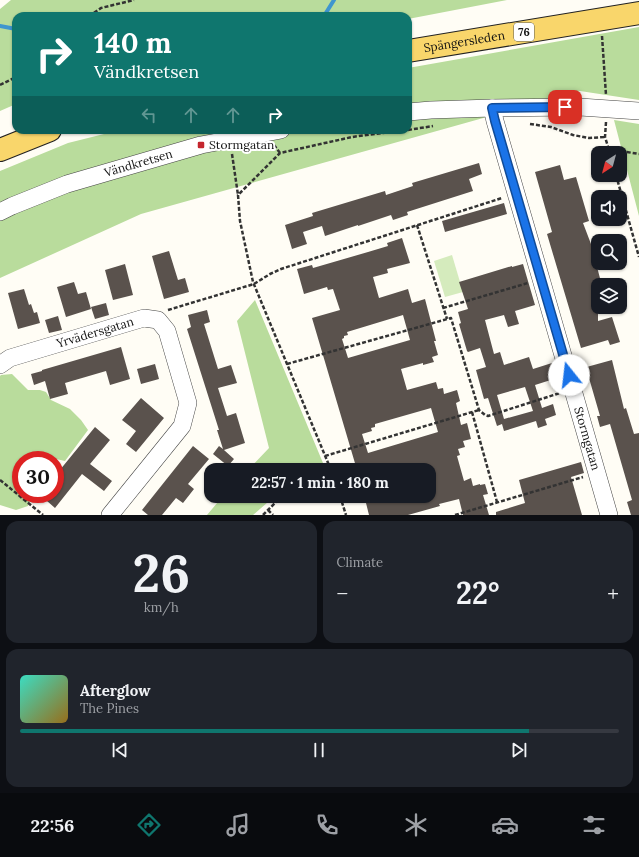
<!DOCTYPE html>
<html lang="en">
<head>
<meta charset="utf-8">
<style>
	body { margin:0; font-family:Lora,serif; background:#20242c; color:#f1f3f6; height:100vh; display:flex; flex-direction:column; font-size:15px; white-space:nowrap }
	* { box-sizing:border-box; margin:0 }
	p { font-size:13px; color:#9ea1a6 }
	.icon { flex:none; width:22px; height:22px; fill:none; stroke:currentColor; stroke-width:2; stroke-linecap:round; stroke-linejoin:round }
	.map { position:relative; height:515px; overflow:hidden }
	.details { display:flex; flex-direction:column; gap:6px; padding:6px; background:#0d0f14; flex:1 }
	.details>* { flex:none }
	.top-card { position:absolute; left:12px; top:12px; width:400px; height:122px; border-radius:12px; box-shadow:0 1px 3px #0004; background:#0f766e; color:#fff; overflow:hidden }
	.needle { width:26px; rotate:216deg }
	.buttons { position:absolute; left:591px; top:146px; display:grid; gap:8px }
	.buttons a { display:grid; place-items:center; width:36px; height:36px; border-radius:8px; background:#171b24; box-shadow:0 1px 3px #0004; font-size:20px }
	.speed { position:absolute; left:12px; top:451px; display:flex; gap:8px; font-size:20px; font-weight:700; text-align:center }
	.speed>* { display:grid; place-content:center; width:52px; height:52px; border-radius:50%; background:#171b24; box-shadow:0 1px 3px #0004; line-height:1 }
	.speed .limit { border:6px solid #d22; background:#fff; color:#111 }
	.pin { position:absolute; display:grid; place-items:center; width:34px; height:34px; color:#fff; margin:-17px; border-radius:8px; box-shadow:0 2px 6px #0006 }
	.me { position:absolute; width:44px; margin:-22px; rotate:344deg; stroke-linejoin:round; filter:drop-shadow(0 0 3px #0008) }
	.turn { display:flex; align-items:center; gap:14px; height:84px; padding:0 16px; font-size:18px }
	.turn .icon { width:52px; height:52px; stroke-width:2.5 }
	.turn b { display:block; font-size:28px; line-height:34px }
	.lanes { display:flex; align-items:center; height:38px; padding:0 16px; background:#0003; justify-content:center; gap:20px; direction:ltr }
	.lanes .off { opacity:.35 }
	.big { font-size:30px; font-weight:700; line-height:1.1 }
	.details .widget { flex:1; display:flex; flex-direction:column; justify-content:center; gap:6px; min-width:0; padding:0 14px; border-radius:12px; background:#20242c }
	.details .dial { align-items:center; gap:0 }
	.dial b { font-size:52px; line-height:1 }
	.song { display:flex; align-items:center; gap:12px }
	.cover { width:48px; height:48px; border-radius:6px; background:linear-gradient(135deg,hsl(170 70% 55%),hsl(40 70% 35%)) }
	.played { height:4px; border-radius:2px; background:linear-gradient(90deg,#0f766e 85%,#363941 85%) }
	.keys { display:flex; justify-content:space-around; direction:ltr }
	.heat { display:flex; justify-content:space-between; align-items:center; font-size:22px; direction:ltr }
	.details .tiles { flex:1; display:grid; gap:6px; grid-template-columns:1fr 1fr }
	.widget:last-child { grid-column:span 2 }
	.trip { position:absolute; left:204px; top:463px; width:232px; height:40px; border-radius:12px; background:#171b24; box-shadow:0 1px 3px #0004; font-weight:700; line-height:40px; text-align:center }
	.menu { display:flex; height:64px; justify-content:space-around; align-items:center; background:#090b0e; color:#9ea1a6 }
	.menu .icon { width:28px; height:28px }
	.menu .on { color:#0f766e }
	.menu b { font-size:18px; color:#f1f3f6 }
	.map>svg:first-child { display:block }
</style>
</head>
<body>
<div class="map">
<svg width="639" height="515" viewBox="0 0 639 515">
	<rect width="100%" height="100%" fill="#fffdf5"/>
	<path fill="#d5ebbd" d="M452 255 463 292 445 297 434 261Z"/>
	<path fill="#b9dc9c" d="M11 0H507L408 19V16H16V104L0 111V9Z
		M639 27V100L580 91 141 214 0 278V171L68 143 120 130H408V68Z
		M614 120 639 124V216Z
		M255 300 323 463 311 470H248L269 448 237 321Z
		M12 374 28 390H40L46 392 51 400 70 409 81 420 88 430 65 461 56 459 54 460H21V494H31L28 506 16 510 0 505V376L1 375Z
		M223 496H275L253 515H207Z"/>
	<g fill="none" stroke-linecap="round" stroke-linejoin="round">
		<path stroke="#3f96cf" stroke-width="4" d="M324 16 334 0
			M0 26 16 29"/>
	</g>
	<path fill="#5a524d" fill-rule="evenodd" d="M479 163 482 174 469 179 473 191 407 212 408 215 393 220 391 215 358 226V225L325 236 322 226 303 232 307 244 292 249 285 225 313 216 312 213 385 191 386 195 413 186 412 183Z
		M560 165 564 180 576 177 589 221 583 223 591 244 601 282 598 283V321L612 317 620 342 610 345 608 340 581 348 547 234 552 232 535 172Z
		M504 203 507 214 445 232 442 221Z
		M402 238 410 263 387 269 388 273 373 277 379 298 408 289 412 303 425 299 436 341H434L438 355 432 357 434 362 423 365V363L401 369 407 390 436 382 438 389 443 388 444 394 457 390 460 401 456 403 461 425 467 423 471 439 463 441 465 447 458 449 460 455 457 456 464 481 471 478 473 486 480 484V485L485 484 488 494 483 495 489 515H463L459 499 439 504 440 506 408 515H369L366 503 388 496H429V470H357L312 318 340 310 333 289 328 290 327 287 304 294 297 269 312 265 313 268 368 252 388 246 387 243ZM403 315 410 340 348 358 342 339 344 338V336L348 335 347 332ZM431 408 438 432 368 453 362 434 372 431 371 428 375 427V424Z
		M169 251 178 280 185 278 189 292 164 299 152 256Z
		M125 264 133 295 113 300 105 270Z
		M523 264 535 305 515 311 519 324 508 327 504 315 485 320 494 354 500 352 504 365 529 357 533 369 552 363 557 378 535 385 542 408 553 404 556 415 545 419 547 425 538 428 536 421 504 431 502 424 497 426 488 398 484 399 476 370 486 367 480 348 468 352 467 351 459 324 461 323 458 312 468 309 459 282 512 266V267ZM525 387 533 411 504 419 497 395Z
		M74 282 78 294 86 292 91 309 66 317 57 287Z
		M24 289 29 305 31 304 34 313 37 312 40 323 18 329 8 293Z
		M106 303 109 315 95 319 91 307Z
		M207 310 210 322 204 324 218 369 231 365 237 383 218 388 227 416 236 413 245 443 224 450 234 459 228 466 213 454 219 446 223 449 217 430H219L187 329 191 327 188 315Z
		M58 316 62 330 49 333 45 320Z
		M121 347 130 379 110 385 106 371 65 383 68 394 50 399 45 381 34 385 31 374 42 371V370Z
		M612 360 624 409 626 408 634 434 639 433V515H631L627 502 632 500 610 424 600 427 597 416H600L589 378 586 379 583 368Z
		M155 364 159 379 141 384 137 369Z
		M141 398 164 418 136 452 126 444 136 431 122 420Z
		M95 427 110 440 90 464 112 481 104 491 82 474 55 508 39 494H55V476Z
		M193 446 209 459 188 484 194 489 183 503 176 498 162 515H148L142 510Z
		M581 462 584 473 571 477 582 515H496V512L525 503 519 480Z"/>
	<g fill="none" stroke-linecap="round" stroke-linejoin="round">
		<defs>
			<g id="minor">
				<path id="s1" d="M492 108 495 121 541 279 609 515"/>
				<path d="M408 112 431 110 492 108 580 107 639 111"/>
				<path id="s2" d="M0 212 12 206 67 184 201 145 281 130"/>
				<path id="s3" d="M0 365 10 358 144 318 158 320 167 331 188 403 182 426 110 515"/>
			</g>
			<g id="major">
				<path id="s4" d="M408 51 639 13"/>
				<path d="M0 150 50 130"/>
			</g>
		</defs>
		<use href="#minor" stroke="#444" stroke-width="18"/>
		<use href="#major" stroke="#222" stroke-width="24"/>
		<path stroke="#333" stroke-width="2.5" stroke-dasharray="4 2" stroke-linecap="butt" d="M89 16 101 8 134 0
			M602 36 606 95
			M0 85 16 77
			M606 122 605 137 610 153
			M530 124 551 127 573 135 589 138 605 137
			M408 130 433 126
			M274 145 280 153
			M609 149 639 154
			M232 154 238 195
			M616 175 639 257
			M417 225 447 319
			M443 308 528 283
			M168 310 254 284 270 274 281 269 502 198
			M287 364 451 318 479 410 485 415 488 416 560 393
			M472 412 497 502
			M325 456 479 410
			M331 470 253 282 240 221 238 195 280 153 352 137 405 130
			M0 480 43 515
			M340 496 346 515
			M268 510 273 515
			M263 515 282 496
			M455 515 583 477"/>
		<use href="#minor" stroke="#fff" stroke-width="17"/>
		<use href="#major" stroke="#f9d66b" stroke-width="22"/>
	</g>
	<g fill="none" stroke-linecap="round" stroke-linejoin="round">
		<defs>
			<path id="route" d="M565 107 492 108 495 121 569 375"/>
		</defs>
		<use href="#route" stroke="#114b97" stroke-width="10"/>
		<use href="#route" stroke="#1a73e8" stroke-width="7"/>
	</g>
	<rect fill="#c4262e" stroke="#fff" stroke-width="1.5" x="197" y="141" width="8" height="8" rx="2"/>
	<g text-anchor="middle" stroke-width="4" stroke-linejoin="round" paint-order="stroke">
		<rect fill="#fff" stroke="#585858" stroke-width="1" x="514" y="23" width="20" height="18" rx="3"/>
		<g font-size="11" font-weight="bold" fill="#111">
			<text x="524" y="36">76</text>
		</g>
		<g font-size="12" fill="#111" stroke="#fff">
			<text dy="4" stroke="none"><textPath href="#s4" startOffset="57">Spängersleden</textPath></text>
			<text dy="4" stroke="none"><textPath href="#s2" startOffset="147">Vändkretsen</textPath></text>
			<text dy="4" stroke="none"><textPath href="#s3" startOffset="101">Yrvädersgatan</textPath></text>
			<text dy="4" stroke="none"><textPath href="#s1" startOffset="344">Stormgatan</textPath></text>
		</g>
		<g font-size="12" fill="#111" stroke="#fff" text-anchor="start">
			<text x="209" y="149">Stormgatan</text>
		</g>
	</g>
</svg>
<div class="buttons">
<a><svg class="needle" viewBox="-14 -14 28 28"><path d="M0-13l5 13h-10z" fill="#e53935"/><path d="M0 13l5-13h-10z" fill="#9ea1a6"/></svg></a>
<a><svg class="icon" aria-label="sound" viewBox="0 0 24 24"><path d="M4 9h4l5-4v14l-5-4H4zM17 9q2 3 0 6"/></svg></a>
<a><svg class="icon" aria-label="search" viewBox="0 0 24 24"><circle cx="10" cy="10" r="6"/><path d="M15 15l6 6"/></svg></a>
<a><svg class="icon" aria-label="layers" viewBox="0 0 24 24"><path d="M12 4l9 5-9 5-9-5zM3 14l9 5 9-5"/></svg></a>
</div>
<div class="speed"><div class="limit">30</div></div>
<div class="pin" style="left:565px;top:107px;background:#d93025"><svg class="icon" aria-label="arrive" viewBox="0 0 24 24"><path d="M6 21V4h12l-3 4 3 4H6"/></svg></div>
<svg class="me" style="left:569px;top:375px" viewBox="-20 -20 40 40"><circle r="19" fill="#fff"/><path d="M0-13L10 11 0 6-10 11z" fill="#1a73e8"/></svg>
<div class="trip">22:57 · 1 min · 180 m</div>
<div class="top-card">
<div class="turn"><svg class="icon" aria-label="right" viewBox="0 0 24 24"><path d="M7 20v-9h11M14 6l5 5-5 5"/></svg><div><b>140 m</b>Vändkretsen</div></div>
<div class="lanes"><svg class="icon off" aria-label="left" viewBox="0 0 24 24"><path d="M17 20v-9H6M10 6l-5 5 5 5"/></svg><svg class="icon off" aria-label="ahead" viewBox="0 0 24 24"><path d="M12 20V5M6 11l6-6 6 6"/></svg><svg class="icon off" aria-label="ahead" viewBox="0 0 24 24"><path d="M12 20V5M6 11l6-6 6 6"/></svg><svg class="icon" aria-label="right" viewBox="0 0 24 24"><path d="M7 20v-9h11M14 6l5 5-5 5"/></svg></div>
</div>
</div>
<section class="details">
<div class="tiles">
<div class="widget dial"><b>26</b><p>km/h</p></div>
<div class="widget"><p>Climate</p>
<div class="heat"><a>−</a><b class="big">22°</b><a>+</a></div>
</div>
<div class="widget">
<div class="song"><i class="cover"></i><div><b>Afterglow</b><p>The Pines</p></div></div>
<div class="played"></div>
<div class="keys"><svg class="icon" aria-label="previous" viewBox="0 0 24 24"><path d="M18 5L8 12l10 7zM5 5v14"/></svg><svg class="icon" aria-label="pause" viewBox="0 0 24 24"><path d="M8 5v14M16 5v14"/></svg><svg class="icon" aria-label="next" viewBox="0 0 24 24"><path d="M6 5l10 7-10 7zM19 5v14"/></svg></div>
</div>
</div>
</section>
<nav class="menu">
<b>22:56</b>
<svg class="icon on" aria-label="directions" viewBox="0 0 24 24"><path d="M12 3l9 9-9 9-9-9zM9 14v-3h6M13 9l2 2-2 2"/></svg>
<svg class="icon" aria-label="music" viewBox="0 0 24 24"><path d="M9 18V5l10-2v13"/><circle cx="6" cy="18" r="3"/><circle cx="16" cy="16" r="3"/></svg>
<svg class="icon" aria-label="phone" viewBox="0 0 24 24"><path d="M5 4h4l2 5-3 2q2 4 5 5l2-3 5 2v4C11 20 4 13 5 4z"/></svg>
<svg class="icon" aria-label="climate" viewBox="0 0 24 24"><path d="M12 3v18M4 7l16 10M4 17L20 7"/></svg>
<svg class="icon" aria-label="car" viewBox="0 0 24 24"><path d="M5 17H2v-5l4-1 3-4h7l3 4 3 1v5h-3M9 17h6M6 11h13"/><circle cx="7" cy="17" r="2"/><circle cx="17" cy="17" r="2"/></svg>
<svg class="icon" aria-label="filters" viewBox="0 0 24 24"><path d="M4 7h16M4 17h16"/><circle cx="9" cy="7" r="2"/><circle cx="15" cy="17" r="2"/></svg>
</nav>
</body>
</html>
